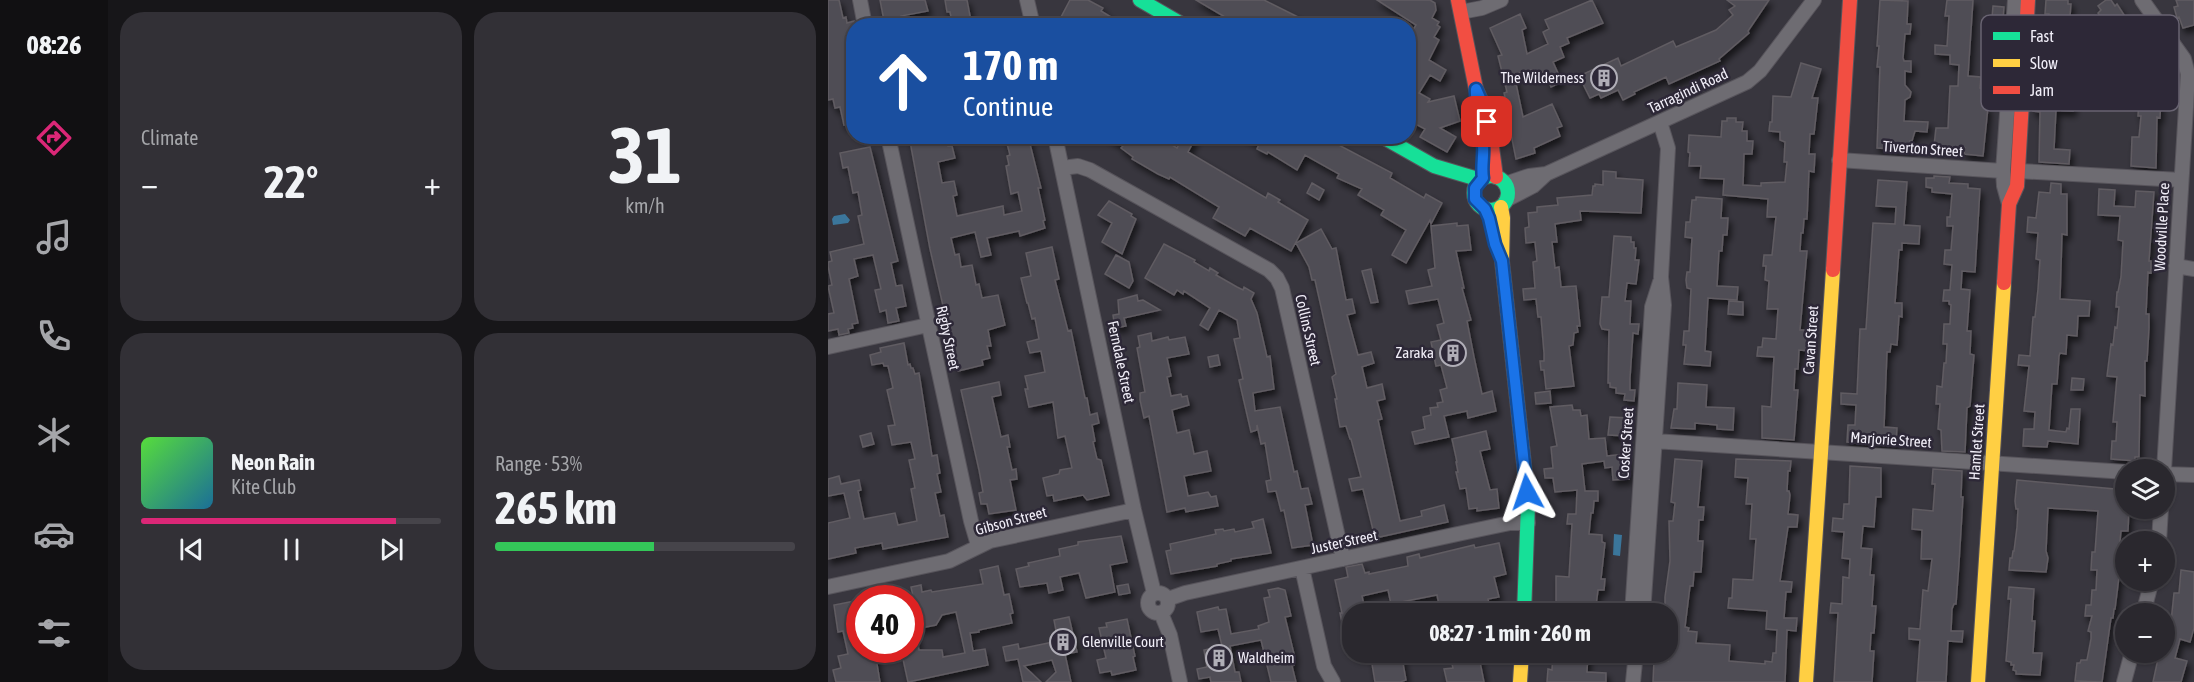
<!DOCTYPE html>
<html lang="en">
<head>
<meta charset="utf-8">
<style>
	body { margin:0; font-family:"Asap Condensed",sans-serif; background:#323036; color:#f1f3f6; height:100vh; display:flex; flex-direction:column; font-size:22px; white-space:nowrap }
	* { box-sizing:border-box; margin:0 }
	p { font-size:20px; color:#a5a6aa }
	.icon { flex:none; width:33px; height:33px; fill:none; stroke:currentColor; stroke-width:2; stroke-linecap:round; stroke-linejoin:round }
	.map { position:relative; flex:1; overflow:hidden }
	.panel { display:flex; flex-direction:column; gap:12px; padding:12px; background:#171619; width:720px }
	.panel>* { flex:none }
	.top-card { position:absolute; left:18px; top:18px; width:570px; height:126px; border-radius:24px; box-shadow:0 2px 4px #0004,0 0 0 2px #46444a; background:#1a4fa0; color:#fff; overflow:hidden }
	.tools { position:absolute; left:1287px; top:459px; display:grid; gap:12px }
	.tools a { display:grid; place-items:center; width:60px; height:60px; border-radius:50%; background:#2a282e; box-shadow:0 2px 4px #0004,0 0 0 2px #46444a; font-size:30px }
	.speed { position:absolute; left:18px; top:585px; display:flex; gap:12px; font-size:30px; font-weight:700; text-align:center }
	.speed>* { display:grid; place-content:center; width:78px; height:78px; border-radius:50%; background:#2a282e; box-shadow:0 2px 4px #0004,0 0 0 2px #46444a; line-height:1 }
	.speed .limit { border:9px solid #d22; background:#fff; color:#111 }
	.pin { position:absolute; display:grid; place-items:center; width:51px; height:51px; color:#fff; margin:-26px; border-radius:12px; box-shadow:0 3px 9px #0006 }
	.me { position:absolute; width:66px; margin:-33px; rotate:355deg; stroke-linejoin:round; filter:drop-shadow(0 0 4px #0008) }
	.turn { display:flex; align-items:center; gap:21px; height:126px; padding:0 18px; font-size:27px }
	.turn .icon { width:78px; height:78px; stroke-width:2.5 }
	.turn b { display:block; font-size:42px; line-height:51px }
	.big { font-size:45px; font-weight:700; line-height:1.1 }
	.panel .tile { flex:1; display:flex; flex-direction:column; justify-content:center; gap:9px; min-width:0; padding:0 21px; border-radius:24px; background:#323036 }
	.panel .dial { align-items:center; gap:0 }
	.dial b { font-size:78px; line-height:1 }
	.song { display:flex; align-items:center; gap:18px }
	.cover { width:72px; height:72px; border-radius:9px; background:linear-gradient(135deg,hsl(110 70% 55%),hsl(200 70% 35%)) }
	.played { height:6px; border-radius:3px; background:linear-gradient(90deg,#db2777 85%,#46444a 85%) }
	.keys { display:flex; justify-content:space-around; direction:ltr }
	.heat { display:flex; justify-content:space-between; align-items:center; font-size:33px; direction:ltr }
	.charge { height:9px; border-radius:4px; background:linear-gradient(90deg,#34c759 53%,#46444a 0) }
	.panel .tiles { flex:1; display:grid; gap:12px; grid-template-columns:repeat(2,1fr) }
	.trip { position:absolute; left:514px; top:603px; width:336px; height:60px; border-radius:24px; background:#2a282e; box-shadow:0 2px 4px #0004,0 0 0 2px #46444a; font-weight:700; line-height:60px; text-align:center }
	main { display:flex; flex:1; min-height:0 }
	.dock { display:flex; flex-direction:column; width:108px; justify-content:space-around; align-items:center; background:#111012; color:#a5a6aa }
	.dock .icon { width:42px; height:42px }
	.dock .on { color:#db2777 }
	.dock b { font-size:27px; color:#f1f3f6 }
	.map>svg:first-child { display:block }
</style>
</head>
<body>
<main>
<nav class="dock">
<b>08:26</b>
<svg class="icon on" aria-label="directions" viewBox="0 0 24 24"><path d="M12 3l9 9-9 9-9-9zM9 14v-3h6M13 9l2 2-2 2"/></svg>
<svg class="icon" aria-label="music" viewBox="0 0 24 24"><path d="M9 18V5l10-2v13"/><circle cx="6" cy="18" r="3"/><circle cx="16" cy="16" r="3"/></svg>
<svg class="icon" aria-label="phone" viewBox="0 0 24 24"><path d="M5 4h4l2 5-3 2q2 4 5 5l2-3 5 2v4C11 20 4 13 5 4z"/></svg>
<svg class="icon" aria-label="climate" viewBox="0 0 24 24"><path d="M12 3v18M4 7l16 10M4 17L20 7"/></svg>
<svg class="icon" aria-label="car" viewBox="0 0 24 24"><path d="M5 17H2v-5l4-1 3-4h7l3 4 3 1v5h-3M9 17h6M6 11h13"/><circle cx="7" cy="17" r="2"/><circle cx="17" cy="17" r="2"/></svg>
<svg class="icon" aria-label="filters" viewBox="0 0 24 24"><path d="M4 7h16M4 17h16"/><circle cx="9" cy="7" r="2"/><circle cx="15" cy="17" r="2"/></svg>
</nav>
<section class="panel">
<div class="tiles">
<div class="tile"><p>Climate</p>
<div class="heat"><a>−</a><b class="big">22°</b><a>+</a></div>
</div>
<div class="tile dial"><b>31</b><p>km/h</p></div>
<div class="tile">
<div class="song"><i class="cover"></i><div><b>Neon Rain</b><p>Kite Club</p></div></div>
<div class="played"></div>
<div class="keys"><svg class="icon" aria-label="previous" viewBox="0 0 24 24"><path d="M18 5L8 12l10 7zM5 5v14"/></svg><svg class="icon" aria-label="pause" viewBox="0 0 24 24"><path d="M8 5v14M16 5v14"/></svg><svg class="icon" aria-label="next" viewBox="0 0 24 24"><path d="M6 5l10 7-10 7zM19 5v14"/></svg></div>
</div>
<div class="tile"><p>Range · 53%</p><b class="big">265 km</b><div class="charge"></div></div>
</div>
</section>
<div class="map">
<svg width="1366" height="682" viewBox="0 0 1366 682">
	<defs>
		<filter id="shadow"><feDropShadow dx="3" dy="5" stdDeviation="3" flood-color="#0009"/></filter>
	</defs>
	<rect width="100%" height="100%" fill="#38363e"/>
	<path fill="#3b769b" d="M17 214 22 220 20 223 5 225 4 219 6 216Z
		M786 534 794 535 792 556 785 555Z"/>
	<path fill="#504d54" stroke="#605c62" stroke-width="1.5" filter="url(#shadow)" d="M0 0H11L15 18 18 17 19 23 26 21V33L18 35 26 69V123L16 125 12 107 7 108 5 99 0 100Z
		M52 0H97L100 11 73 16 75 26H57Z
		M117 0H139L144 26H125L122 12H119Z
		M242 0H260L275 8 273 11 298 26H243L232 19Z
		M368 0H436L488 26H399L401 21 396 18 397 17Z
		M549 0H602L607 3 608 10 604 18 611 22 609 25 612 27 606 37 611 40 601 60 618 70 612 81 602 75 591 93 602 99 600 102 626 96 632 121 612 128 628 137 619 152 592 137 597 129 580 120V38L588 25Z
		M764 0 775 23 739 38 741 43 732 47 736 57 725 62 734 82 723 87 717 71 706 76 704 70 686 74 695 117 724 104 734 126 729 128 732 136 706 148 707 153 688 159 682 129 679 120H677L675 110H677L675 97H677L676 93 679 92 670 56 674 55 662 28 692 14 698 28 694 30 699 54 720 44 715 32 721 29 717 20Z
		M899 0H941L920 31 921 33 891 59 892 61 841 84 838 77 806 92 807 94 795 100 790 90 773 98 771 94 762 98 751 76 790 58 793 66 845 41 848 47 888 30 905 15 901 10 907 6Z
		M1052 0 1080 1 1079 24H1083L1082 34H1077L1075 58 1076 61H1083V72L1077 71V85L1083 92 1082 97 1077 100 1076 121 1100 122 1099 132 1087 131 1084 141H1082V150L1049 148 1052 67H1049L1051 46H1049Z
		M1119 0H1145L1140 76 1153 77 1152 88H1156L1155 107H1160L1155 156 1136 154 1137 148 1106 146 1108 128H1120L1122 86H1130L1131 65 1122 64V55L1107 54V45L1119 46 1121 16H1117Z
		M1218 0H1240V4H1243L1242 16H1238L1236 25 1233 64 1264 66V78L1247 76 1245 111 1228 110 1226 149 1242 150 1241 164 1211 162 1212 112 1205 111 1206 101 1218 102 1221 83H1215L1216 74H1219L1221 57 1219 56 1220 47H1217L1221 14H1217Z
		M1278 0H1283L1287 6 1289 4 1300 21 1280 36V27L1270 13 1273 10 1270 6Z
		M1348 0H1366V25L1355 28 1351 17 1349 18 1346 7 1350 6Z
		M1165 6 1176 7 1175 19 1164 18Z
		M973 63 993 69 984 98H990L986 134H982L981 154H987L986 172 981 171 979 219H976L975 233H973L972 251H979L972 330H982V351L971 350 970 369H967L966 390H970L966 440 934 438V406L943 407 946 357 929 356 930 347H934L935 338 948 339 950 309H939L941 281 937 280 938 266H935L936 255H944L948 217H939L940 199 895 195 896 179 872 178 873 166H861L862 153 860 152 861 135 893 137 894 121H899V118H908V122H915L914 131H919V141H925L924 154H916L915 185 933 186V183L957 182 959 162H956L957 142 952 140V132L941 131 942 122H944L945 96 963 97Z
		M1313 64 1345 66 1344 78 1334 77 1332 118 1329 117 1328 168 1303 166 1304 137H1311L1313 116H1310Z
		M81 136H118L120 146H124L127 158 110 162 114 183 126 181 129 195 125 196 129 216 175 206 176 215 194 211 190 192 183 194 178 166 181 165 179 156 182 155 177 136H200L213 188H210L217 220 215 221 217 228 192 236 191 231 159 238 163 255 153 257 147 232 123 238 127 255 131 254 133 267 144 265 148 285 151 284 154 298 170 295 177 325 160 330 163 346H159L162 358 154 360 155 365 130 371 102 249Z
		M279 136H329L349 148 356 136H362L367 139 360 152 438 198 440 193 452 200 450 202 480 220 463 251 422 228 417 236 385 218 391 207 342 177 341 179 330 174 304 159 305 157 293 148 295 146Z
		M417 136H506L503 141 564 173 562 178 596 198 598 194 614 203 603 224 602 220 578 263 564 255 578 230 553 215 556 210 530 195 534 189 509 178 511 174 477 155 469 170 440 152 439 154 429 149 431 144Z
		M42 147 70 261 63 263 68 286 74 285 78 306 68 308 71 321 60 323 58 310 52 312 47 290 53 289 45 255 26 259 30 276 21 279 30 323 24 324 25 328 20 329 21 333 11 335 10 329 0 331V314L6 313 0 286 4 285 0 266V262L4 261 2 252 36 244 30 216 34 215 30 192 25 193 20 167 15 168 12 153Z
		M775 171 788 172V178L815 180 813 213 752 211 753 220 727 224 729 242H724L727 268 731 267 733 287 748 286 752 326H749L750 332 746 333 745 345 741 346 746 386 718 389 716 370H713L712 361H716V353L713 317H710L708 299 696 300 695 289 707 288 705 262 709 261 707 242 698 243 697 228 701 227 700 213 709 212V207L730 205 729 198 764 195 765 186H767V184L775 185Z
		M1106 176 1122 177 1121 183 1140 184V188L1152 189 1147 272 1134 271 1133 289 1142 290 1139 331H1143L1142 354 1146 355 1142 406 1139 408 1137 452 1114 451 1113 430 1110 429 1112 404H1108L1109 386 1114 387 1116 363H1118L1119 344H1115L1116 324H1122L1123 305 1121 304V301H1115L1116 290H1122L1124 265 1116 264 1117 250H1123L1125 226H1119V217H1122L1124 194 1104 192V188L1098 187V178H1106Z
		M1050 180 1079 182 1076 225 1092 226 1091 244 1074 243V250H1071L1067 303H1074V317L1071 316 1069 345 1063 344 1062 352H1059L1056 427 1069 428 1068 445 1019 442 1020 425H1027L1028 405 1013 404V393L1029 394 1032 329H1038L1045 223 1067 224 1068 207 1048 206Z
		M484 183 496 190 491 200 479 193Z
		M1223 183 1233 184V194H1239V235L1234 234 1232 299 1262 301 1261 316H1250L1249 336 1239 335 1238 354 1232 353 1231 356 1229 384H1224L1221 430 1238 432 1239 428 1241 429 1243 409H1252L1250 444 1220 441 1219 447 1195 446 1196 429H1206L1207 412 1196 411 1201 366 1190 365 1191 355 1202 356 1205 317H1207L1210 289 1212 260 1208 259 1210 233 1199 232 1200 217 1208 218 1211 192 1222 193Z
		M1271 189 1287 190 1286 206 1307 207 1308 191 1326 192 1321 261H1323V273L1320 272 1318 314H1321V328L1319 361H1317V396L1312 395 1311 457H1307V461L1283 459 1284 441H1288L1289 422H1285L1289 377 1279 376 1283 344 1285 345 1287 327 1289 328 1291 307H1288L1289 292H1290L1293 277 1295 241 1290 240 1292 216 1270 215Z
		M868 197 894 199 893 218H900L899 235H895L894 251H891L889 286 910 287 909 300 880 298 877 351 883 352 882 366 856 364 858 345H855L856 331H861L863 289 859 288 858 280 859 272H862L864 238 857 237 858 222H862L864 200H868Z
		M281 201 304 214 303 216 308 219 294 254 274 242 284 223 270 215Z
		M629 223V226L640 225 643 250 628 251 636 288H634L643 320 639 321 646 357 654 394 664 391 668 411 640 418 639 411 616 416 621 437 587 444 584 432 597 429 595 417 603 415 602 408 610 407 609 403 615 402 612 390 619 388 613 365 608 366 603 342 613 340 609 325 616 323 610 299 581 304 578 291 604 286 600 270 607 268 603 226Z
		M493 229 504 249 508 248 518 300 524 299 527 313 519 315 530 355 543 352 546 363 534 367 539 388 554 384 557 399 549 401 554 419 550 420 572 521 594 516 593 511 616 505 620 522 547 538 535 489 524 491 521 479 533 477 523 439H522L518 426 512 427 510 416 507 399H509L504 377 508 374 487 280H484L481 267 468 243Z
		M786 236 803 237V242H806V248H808L807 260H811L808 284 799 283 797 301H803L802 324H811L810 334 805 333 802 378V390H807L806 401 796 400 797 394 788 393V388L782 387V383H780L781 330 774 329 772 324 774 297H781Z
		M336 244 367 260 366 262 381 271 382 268 390 273 388 275 409 287 415 290 416 287 426 293 423 299 429 313 439 357 442 356 446 389 425 393 427 411 452 407 466 472 469 471 473 489 480 488 484 504 477 505 485 545 464 548 456 510 453 511 448 491 440 492 438 481 443 480 437 443 433 444 429 425V430L423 432 411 380 415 379 406 339 412 338 409 320 391 310 380 330 372 325 382 308 356 291 355 294 349 290 346 295 317 278Z
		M224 247 231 279 227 280 240 331 243 330 257 398H259L262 415 269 413 271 423 264 425 267 441 265 442 269 459 273 460 281 495 259 500 255 495 226 501 225 495 219 496 215 478 231 474 232 470 244 468 237 436 230 438 225 402 201 407 197 389H200L197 376 217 372 213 351 202 353 199 342 211 339 207 318 204 319 200 303H199L193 278 203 276 198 253Z
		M288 255 301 262 305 281 301 288 277 274Z
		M543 269 550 302 543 303 534 271Z
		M309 295 310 301 315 300 332 310 296 318 298 326 287 328 285 315 291 314 290 300Z
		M901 301 915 302V315L900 314Z
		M323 333 324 341 340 337 341 340 357 337 361 354 339 358 343 376 339 377 343 396 353 394 354 397 359 396 361 405 344 410 349 433 361 430 366 454 379 451 383 471 356 476 360 496 380 492 383 497 388 496 390 506 358 512 357 508 339 512 321 416 316 418 312 400V393L317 392 309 348 312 347 310 336Z
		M76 343 80 365 82 364 83 368H85L87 374 91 373 104 456 109 455 112 473 109 474 113 492 107 493 112 516 116 515 120 537 55 549 54 543 27 548 28 553 0 559V523L22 518 16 493 0 496V479L11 476 13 484 31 480 33 490 30 491 36 519 67 513 70 525 89 521 83 489 87 488 81 460 87 459 83 442 64 445 60 426 67 425 59 390 65 388 60 366H56L55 363 44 365 42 355 53 352 52 348Z
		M390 355 392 365 382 367 380 357Z
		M1244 378 1256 379 1255 390H1243Z
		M171 382 173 395 164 397 173 437 180 435 182 447H179L184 470 188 469 189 479 182 480 188 510 161 514 159 504H153L151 493 155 492 151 470 133 390Z
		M850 383 879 385 878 407 906 408 905 430 889 429V425L867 423V429L843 428 846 409H849Z
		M722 391 723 403 708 404 707 393Z
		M744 405 745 410H752L753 416 759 415 761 439 777 438 779 456 797 454 799 460 801 479 785 480 784 467 777 468 776 461 754 464 757 491H770V501H766L765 513H763L761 534 774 535V542L777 543 773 579H777L776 590H770L767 614H728V576L741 577 744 524H739L740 514H748L749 490 727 492 725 478H717L716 469 725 468 723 447 729 446 722 407Z
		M782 417 801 418 799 436 780 435Z
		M658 431 662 449 652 451 662 490 669 489 671 508 649 511V508L641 509 638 488 632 489 628 472H630L628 462H629L624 439Z
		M43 433 46 444 35 447 32 436Z
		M847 459 874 461 870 507H876L875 520H871L870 541H875L873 572H866L865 586H862L857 627 861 628 860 631 869 632 868 643 902 645 901 661 937 664V661L944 662 945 653H948L949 630 938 629 939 611 900 608 901 598H904L905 579 925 580 928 539H922L924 504H918L920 478 907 477 908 459 963 461 962 471H960L959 491H961L962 495 960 514 970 515 969 527H960L952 581 964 582 963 592H958L956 618H969L968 631 959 630 957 682H825L826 660 840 661 842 640H840V614L839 608 837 607V597L842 561 841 521H845L847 503 843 502Z
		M1022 466 1053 468V497H1048L1046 527 1035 526 1033 548 1044 549 1042 575H1046L1044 606H1048L1046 633H1043L1042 651H1046L1044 682H1006L1010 613H1002L1003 603 1014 604 1015 577 1021 578 1022 559 1014 558 1016 532 1004 531 1005 518 1015 519 1016 504H1021Z
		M1105 469 1134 471 1133 497H1135L1131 563 1128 604H1126L1124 609 1123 631H1135L1134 642 1120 641 1118 682H1089L1092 640 1081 639V628L1092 629 1095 590 1100 591 1104 559H1093L1094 530 1084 529 1085 509 1105 511 1107 484H1104Z
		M1189 480 1298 490V508H1301L1300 531H1293L1291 552H1296L1295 569H1292L1287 609H1286L1285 618H1283L1274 682 1247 681 1249 663H1252L1253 660H1259L1263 639V632L1260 631 1264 616H1257L1258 605H1263L1264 590H1268L1269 570H1263L1264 552H1267L1270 511 1220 508 1218 551 1220 558 1218 572 1181 570 1182 558H1184L1185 551H1186L1189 527 1190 509H1188L1187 501Z
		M435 519 443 553 403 559V561L389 564V566L343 574 338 551 343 550 342 544 388 534 387 530 395 529 396 531 406 529 407 532 426 528 424 522Z
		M293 536 299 562 282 565 287 592 258 598 251 573 232 577 235 590 221 593 219 583 192 587 188 569 201 566 200 563 232 556 231 549 250 545V542Z
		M671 543 678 574 666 577 671 597 660 599 663 614H628L626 607 612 610 609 595 563 604 560 590 534 596 538 614H525V626L517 627 516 622 514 623 512 613H514L507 580 520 577 518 567 534 564 537 573 541 572V574L580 566 579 557 591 554 592 558 646 545 647 548Z
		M170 566 176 595 181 594 185 613 182 614 184 623 151 630V632L142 633 145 651 157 649 160 665 80 682 73 650H82V631L87 630 91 650H114L115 657 137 653 128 612 114 615 108 625 82 630V597L85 596 83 587 93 585 94 592 103 590 104 592 155 584 152 570Z
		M1353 570 1366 572V628L1362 642 1352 639 1347 658 1359 661 1353 682H1325L1331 654 1337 655 1343 636 1336 635 1340 621 1343 622 1346 593H1351Z
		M300 584 302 593 291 595 289 586Z
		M1181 587 1206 589 1204 621H1207L1205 653H1214L1212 675 1188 674V671L1185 670 1186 665H1183V662L1178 661 1183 599H1180Z
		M450 588 457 590 463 616 457 617 467 658H465L466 665 464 666 468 682H443L433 640 402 646 407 672H411L413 682H383L382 677 371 679 369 669 379 667 376 650 394 646 390 629 373 632 369 612 390 607 391 610 398 609 403 634 431 629 430 626 441 622 436 598 442 597 440 590Z
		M32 600V652L39 650 40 653 47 652 52 682H8L5 670 13 668 10 656 20 654 15 631 10 632 6 605Z
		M241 617 249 652 237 654 243 682H218L228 672 224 660 196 666 213 682H195L190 659 178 661 175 647 190 644 191 649 230 641 226 620Z
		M299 619 307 656 305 657 308 670 284 675 283 671 272 673 269 660 278 658 271 628 279 627 278 623Z
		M542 652H573L578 680 572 682H547Z
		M639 652H650L656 682H619L616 669 625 668 624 664 641 661Z
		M725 652H760L759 672 778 673V682H719L720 669 724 670Z"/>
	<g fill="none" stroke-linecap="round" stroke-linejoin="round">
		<defs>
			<path id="street" d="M32 0 37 26
				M199 0 205 26
				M1314 0 1356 59 1360 74 1336 470
				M633 12 654 8 673 0
				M60 136 143 521 150 545
				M227 136 306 510 326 593
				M1011 160 1175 171
				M234 168 250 166 262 170 441 270 449 278 454 288 515 559
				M1190 171 1353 180
				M677 184 701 176 718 174 919 82 932 71 986 0
				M678 200 705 186 718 174
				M1181 204 1176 186 1175 171 1187 0
				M1348 266 1366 269
				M0 347 100 325
				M826 441 1298 472
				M1336 474 1366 475
				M1331 542 1333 508
				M474 568 496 666 505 682
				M0 587 121 561 162 541 306 510
				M320 603a10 10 0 1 1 20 0a10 10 0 1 1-20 0Z
				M340 599 357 593 639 532 682 523H700
				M333 613 342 635 352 682
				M804 614 824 307 832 282
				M815 614 836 305 833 277 840 148 832 122
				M1315 614 1324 580
				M805 682 808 652
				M1296 682 1304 652"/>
			<path id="fast" d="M312 0 357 26
				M553 136 606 166 653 180
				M646 193a17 17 0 1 1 34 0a17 17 0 1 1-34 0Z
				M696 464 700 505 696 614"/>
			<path id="slow" d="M673 207 675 218 674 261 696 464
				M692 682 694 652
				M978 682 1005 270
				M1150 682 1176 283"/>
			<path id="jam" d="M630 0 648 89 655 105 663 140 668 177
				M1005 270 1022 0
				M1176 283 1181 204 1189 186 1200 0"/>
		</defs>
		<use href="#street" stroke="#57545b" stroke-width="16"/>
		<use href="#fast" stroke="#57545b" stroke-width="16"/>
		<use href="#slow" stroke="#57545b" stroke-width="16"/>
		<use href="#jam" stroke="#57545b" stroke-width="16"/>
		<use href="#street" stroke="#6e6c72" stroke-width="14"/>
		<use href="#fast" stroke="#16e098" stroke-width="14"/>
		<use href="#slow" stroke="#ffcf43" stroke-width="14"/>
		<use href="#jam" stroke="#f24e42" stroke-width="14"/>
	</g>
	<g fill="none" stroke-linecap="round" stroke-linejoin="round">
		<defs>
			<path id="route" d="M659 122 655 105 648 89C647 109 653 126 655 145 656 157 653 167 655 178L647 188V199L657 209 661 218 667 244 674 261 699 492"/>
		</defs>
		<use href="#route" stroke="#114b97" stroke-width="15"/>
		<use href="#route" stroke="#1a73e8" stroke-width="10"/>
	</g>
	<defs>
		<symbol id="building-ring" viewBox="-11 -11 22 22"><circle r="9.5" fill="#2d2837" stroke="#b0aeb7" stroke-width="1.5"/><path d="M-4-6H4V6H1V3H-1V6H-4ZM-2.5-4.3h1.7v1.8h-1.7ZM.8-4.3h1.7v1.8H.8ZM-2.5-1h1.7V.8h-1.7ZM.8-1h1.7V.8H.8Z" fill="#b0aeb7"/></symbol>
	</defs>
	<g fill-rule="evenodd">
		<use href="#building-ring" x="761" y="63" width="30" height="30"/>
		<use href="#building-ring" x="610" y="338" width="30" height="30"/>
		<use href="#building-ring" x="220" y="627" width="30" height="30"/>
		<use href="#building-ring" x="376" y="643" width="30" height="30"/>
	</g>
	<g text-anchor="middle" stroke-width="5" stroke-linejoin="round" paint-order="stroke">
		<g font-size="15" fill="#f1eef8" stroke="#2d2837" text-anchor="end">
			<text x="756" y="83">The Wilderness</text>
			<text x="606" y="358">Zaraka</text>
			<text x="254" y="647" text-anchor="start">Glenville Court</text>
			<text x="410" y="663" text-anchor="start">Waldheim</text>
		</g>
		<g font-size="15" fill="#f1eef8" stroke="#2d2837">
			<text transform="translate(860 91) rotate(-25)" y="5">Tarragindi Road</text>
			<text transform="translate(1095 149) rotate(4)" y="5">Tiverton Street</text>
			<text transform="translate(1334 227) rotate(-87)" y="5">Woodville Place</text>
			<text transform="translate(480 330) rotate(77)" y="5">Collins Street</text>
			<text transform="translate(120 338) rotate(78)" y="5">Rigby Street</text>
			<text transform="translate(983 340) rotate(-86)" y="5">Cavan Street</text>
			<text transform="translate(293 362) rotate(78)" y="5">Ferndale Street</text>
			<text transform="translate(1063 440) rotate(4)" y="5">Marjorie Street</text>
			<text transform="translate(1149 442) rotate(-86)" y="5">Hamlet Street</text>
			<text transform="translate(798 443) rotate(-86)" y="5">Cosker Street</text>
			<text transform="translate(183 521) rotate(-15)" y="5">Gibson Street</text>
			<text transform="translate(516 542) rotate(-12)" y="5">Juster Street</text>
		</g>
	</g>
	<rect x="1153" y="15" width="198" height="96" rx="9" fill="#2d2837" stroke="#686371" stroke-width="1.5"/>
	<rect x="1165" y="32" width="27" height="8" fill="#16e098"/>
	<rect x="1165" y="59" width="27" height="8" fill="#ffcf43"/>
	<rect x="1165" y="86" width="27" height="8" fill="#f24e42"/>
	<g font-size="16" fill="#f1eef8">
		<text x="1202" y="42">Fast</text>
		<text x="1202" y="69">Slow</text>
		<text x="1202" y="96">Jam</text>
	</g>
</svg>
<div class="tools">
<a><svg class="icon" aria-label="layers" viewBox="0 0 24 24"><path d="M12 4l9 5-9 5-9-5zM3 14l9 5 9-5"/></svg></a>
<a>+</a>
<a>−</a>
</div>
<div class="speed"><div class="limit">40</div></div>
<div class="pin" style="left:659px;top:122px;background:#d93025"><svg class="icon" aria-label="arrive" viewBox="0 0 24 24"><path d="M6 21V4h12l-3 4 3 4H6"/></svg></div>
<svg class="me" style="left:699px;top:492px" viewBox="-20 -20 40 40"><path d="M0-17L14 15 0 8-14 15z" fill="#1a73e8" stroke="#fff" stroke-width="4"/></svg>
<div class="trip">08:27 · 1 min · 260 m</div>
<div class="top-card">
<div class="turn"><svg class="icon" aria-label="ahead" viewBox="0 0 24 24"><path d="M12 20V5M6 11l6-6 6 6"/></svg><div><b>170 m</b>Continue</div></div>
</div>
</div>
</main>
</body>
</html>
